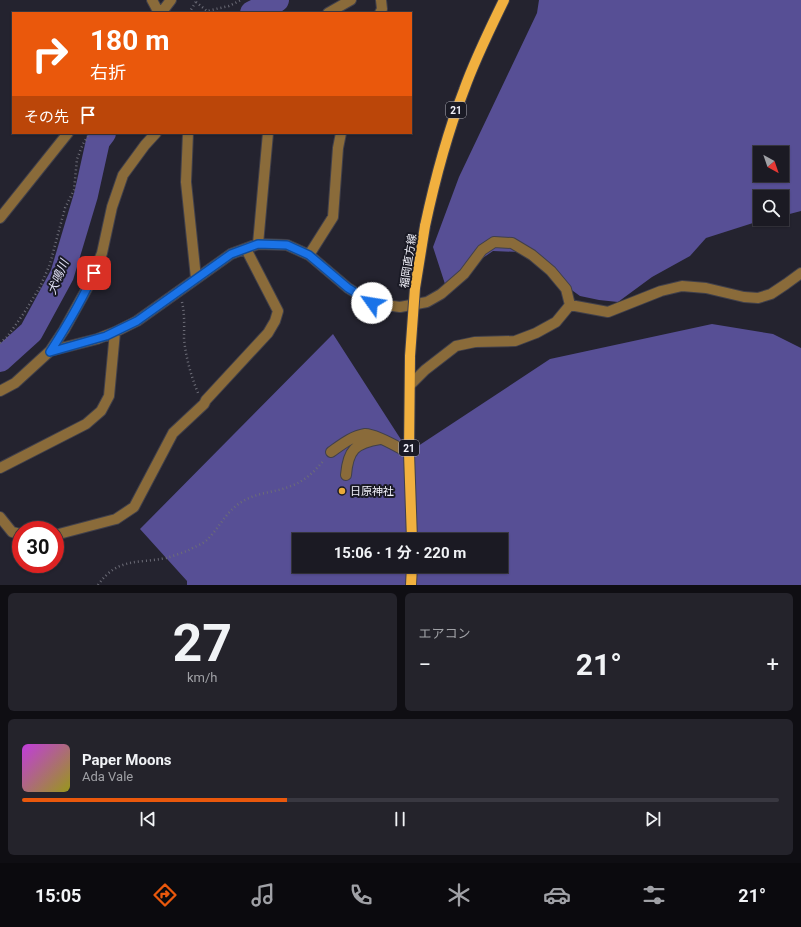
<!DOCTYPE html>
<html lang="ja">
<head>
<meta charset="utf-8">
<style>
	body { margin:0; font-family:Roboto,"Noto Sans JP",sans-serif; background:#24232b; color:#f1f3f6; height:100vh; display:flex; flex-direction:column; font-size:15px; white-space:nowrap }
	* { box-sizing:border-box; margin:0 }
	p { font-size:13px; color:#a0a1a6 }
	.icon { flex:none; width:22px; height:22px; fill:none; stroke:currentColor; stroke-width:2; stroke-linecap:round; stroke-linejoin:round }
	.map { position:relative; height:585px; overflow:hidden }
	.drawer { display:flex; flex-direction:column; gap:8px; padding:8px; background:#0f0e13; flex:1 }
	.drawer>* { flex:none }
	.hud { position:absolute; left:12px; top:12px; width:400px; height:122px; border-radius:0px; box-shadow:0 1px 3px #0004,0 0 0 1px #393841; background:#ea580c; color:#fff; overflow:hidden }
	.needle { width:26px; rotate:140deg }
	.controls { position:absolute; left:753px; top:146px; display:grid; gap:8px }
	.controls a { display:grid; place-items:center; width:36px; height:36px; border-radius:0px; background:#1b1a23; box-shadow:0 1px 3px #0004,0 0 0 1px #393841; font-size:20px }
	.speed { position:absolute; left:12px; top:521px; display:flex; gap:8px; font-size:20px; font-weight:700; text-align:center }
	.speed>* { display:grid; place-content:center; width:52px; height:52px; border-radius:50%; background:#1b1a23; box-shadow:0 1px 3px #0004,0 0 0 1px #393841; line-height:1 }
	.speed .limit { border:6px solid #d22; background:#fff; color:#111 }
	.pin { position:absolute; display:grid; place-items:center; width:34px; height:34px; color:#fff; margin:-17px; border-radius:8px; box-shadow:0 2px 6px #0006 }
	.me { position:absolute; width:44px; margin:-22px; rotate:302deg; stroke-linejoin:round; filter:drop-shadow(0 0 3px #0008) }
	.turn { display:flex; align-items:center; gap:14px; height:84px; padding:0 12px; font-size:18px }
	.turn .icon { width:52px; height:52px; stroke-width:2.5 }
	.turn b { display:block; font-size:28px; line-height:34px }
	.then { display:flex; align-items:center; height:38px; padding:0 12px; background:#0003; gap:8px; font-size:15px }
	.big { font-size:30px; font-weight:700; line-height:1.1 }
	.drawer .widget { flex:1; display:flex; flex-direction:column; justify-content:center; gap:6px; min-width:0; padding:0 14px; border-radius:6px; background:#24232b }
	.drawer .dial { align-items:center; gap:0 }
	.dial b { font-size:52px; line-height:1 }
	.song { display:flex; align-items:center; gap:12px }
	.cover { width:48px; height:48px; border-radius:6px; background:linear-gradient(135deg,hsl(290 70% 55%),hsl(60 70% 35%)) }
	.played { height:4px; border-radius:2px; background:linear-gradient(90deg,#ea580c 35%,#393841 35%) }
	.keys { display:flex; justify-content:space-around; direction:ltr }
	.heat { display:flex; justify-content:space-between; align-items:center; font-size:22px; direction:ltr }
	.drawer .tiles { flex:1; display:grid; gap:8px; grid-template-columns:1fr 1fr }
	.widget:last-child { grid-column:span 2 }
	.trip { position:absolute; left:292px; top:533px; width:216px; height:40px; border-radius:0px; background:#1b1a23; box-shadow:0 1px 3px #0004,0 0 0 1px #393841; font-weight:700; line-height:40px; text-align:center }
	.dock { display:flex; height:64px; justify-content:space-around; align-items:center; background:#0b0a0e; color:#a0a1a6 }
	.dock .icon { width:28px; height:28px }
	.dock .selected { color:#ea580c }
	.dock b { font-size:18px; color:#f1f3f6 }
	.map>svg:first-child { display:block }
</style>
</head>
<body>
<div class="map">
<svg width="801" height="585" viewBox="0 0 801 585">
	<rect width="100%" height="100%" fill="#24232f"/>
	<path fill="#574f95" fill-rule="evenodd" d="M539 0H801V211L782 216V197H760V219H769L753 223 706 238 690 256 652 277 618 302 599 300 580 296 519 252 493 251 445 284 433 247 459 177 537 13ZM760 153H782V175H760Z
		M712 324 773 334 801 348V585H187V581L140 529 333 334 409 452 550 359ZM299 540H501V566H299Z"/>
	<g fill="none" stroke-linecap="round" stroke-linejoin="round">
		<path stroke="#595197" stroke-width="24" d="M252 13 277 0
			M0 360 31 332 62 275 86 195 98 141 104 133"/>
		<defs>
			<path id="minor" d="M152 0 159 13
				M161 13 171 0
				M328 13 351 0
				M380 13 382 9 381 0
				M188 133 186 182 196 278
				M0 218 68 133
				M258 244 268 133
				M309 255 333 217 338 148 341 133
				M570 305 608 312 661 291 682 286 706 288 744 297 758 298 771 294 786 284 801 273
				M50 351 97 339 115 332 137 321 231 254 258 244 287 245 309 255 348 288 372 303 400 307 427 302 441 294 464 274 482 250 494 242 512 243 532 255 551 271 566 289 570 305
				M410 385 425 370 456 346 475 342 515 341 536 333 556 322 570 305
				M0 391 15 383 50 351 64 330 90 283 102 253 112 207 123 175 145 145 156 133
				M331 452C341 445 352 436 365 434 374 433 400 448 409 453
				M0 468 86 424 101 411 109 396 115 332
				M346 475C348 450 355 443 380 439
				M0 517 12 532 21 534
				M55 535 116 519 134 507 173 433 204 404 206 400 268 333 275 321 278 311 246 249"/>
			<path id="major" d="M425 226C435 179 447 134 464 90 475 59 490 29 504 0
				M410 356 409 453 412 540
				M411 585 412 566"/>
		</defs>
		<use href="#minor" stroke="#41404b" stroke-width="12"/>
		<use href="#major" stroke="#41404b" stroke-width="12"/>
		<path stroke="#6c6c77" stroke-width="2.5" stroke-dasharray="1 3" stroke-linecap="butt" d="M196 2 207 11 229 6 241 0
			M189 13 197 0
			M182 302C185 315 184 327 184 339 186 358 191 376 198 393
			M0 343 7 337 24 313 40 287 50 264 65 208 74 190 77 159 83 144 90 133
			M98 585C118 557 137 564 166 558 173 556 182 553 189 550 194 547 203 544 207 540 219 528 226 512 240 503 256 492 274 493 291 486 305 481 315 471 324 460"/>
		<use href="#minor" stroke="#8a6b3a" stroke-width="10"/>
		<use href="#major" stroke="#f1b03f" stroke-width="10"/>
		<defs>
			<path id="major-bridge" d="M410 356 415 288 425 226"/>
		</defs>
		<use href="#major-bridge" stroke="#41404b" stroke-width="12" stroke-linecap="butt"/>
		<use href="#major-bridge" stroke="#f1b03f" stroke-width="10"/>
	</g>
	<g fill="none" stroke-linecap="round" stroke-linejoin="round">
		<defs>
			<path id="route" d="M94 273C82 301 66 327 50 352L106 336 137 321 231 254 258 244 287 245 309 255 348 288 372 303"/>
		</defs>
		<use href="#route" stroke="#114b97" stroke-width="10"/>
		<use href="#route" stroke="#1a73e8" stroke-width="7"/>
	</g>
	<circle fill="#eaaa39" stroke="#1a1a25" stroke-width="1.5" cx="342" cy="491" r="4"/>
	<g text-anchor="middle" stroke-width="4" stroke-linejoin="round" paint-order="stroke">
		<g fill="#1a1a25" stroke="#b0b0ba" stroke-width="1">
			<rect x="446" y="102" width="20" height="16" rx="3"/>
			<rect x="399" y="440" width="20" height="16" rx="3"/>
		</g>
		<g font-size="10" font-weight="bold" fill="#f1f1fa">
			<text x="456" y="114">21</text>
			<text x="409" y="452">21</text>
		</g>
		<g font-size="11" fill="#f1f1fa" stroke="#1a1a25">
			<text transform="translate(408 261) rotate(-81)" y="4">福岡直方線</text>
		</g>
		<g font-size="11" fill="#f1f1fa" stroke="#1a1a25" text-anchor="start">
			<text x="350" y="495">日原神社</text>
		</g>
		<g font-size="12" font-style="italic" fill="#e0e0f4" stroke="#1a1a25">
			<text transform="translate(58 277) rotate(-67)" y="4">犬鳴川</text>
		</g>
	</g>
</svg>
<div class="controls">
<a><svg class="needle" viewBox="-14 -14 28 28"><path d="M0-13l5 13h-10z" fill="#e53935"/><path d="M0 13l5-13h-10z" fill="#a0a1a6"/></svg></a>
<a><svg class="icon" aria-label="search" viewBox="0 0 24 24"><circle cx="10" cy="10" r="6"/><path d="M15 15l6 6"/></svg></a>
</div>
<div class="speed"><div class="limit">30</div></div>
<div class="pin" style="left:94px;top:273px;background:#d93025"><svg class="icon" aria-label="arrive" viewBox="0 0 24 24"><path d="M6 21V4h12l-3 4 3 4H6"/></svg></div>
<svg class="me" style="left:372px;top:303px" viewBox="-20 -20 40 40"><circle r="19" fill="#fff"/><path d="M0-13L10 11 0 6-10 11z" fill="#1a73e8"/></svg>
<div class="trip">15:06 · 1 分 · 220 m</div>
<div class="hud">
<div class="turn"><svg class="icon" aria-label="right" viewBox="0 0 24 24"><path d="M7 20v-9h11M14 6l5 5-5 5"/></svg><div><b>180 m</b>右折</div></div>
<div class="then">その先<svg class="icon" aria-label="arrive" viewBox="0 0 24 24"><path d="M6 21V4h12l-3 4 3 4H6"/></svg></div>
</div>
</div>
<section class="drawer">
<div class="tiles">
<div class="widget dial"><b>27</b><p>km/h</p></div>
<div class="widget"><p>エアコン</p>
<div class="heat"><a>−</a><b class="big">21°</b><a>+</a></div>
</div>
<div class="widget">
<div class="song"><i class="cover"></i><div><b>Paper Moons</b><p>Ada Vale</p></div></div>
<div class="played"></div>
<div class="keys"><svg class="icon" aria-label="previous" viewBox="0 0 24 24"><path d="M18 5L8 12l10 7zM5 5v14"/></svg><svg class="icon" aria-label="pause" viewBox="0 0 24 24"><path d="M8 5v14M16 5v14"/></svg><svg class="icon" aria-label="next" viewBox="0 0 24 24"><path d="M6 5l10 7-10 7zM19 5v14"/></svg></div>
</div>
</div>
</section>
<nav class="dock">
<b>15:05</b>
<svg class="icon selected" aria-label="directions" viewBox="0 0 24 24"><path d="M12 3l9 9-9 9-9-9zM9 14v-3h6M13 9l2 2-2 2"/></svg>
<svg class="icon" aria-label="music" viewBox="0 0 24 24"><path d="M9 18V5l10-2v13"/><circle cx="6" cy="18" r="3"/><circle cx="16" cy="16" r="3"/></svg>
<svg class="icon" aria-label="phone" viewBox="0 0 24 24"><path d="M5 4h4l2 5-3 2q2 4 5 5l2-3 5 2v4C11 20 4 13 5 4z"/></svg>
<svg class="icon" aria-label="climate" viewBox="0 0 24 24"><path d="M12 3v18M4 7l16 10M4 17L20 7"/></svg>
<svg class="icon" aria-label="car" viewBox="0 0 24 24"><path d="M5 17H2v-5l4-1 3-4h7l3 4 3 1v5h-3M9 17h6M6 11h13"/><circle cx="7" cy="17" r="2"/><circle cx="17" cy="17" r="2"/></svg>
<svg class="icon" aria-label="filters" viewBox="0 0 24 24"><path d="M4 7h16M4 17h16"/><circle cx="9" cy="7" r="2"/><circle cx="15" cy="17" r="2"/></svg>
<b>21°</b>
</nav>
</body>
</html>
